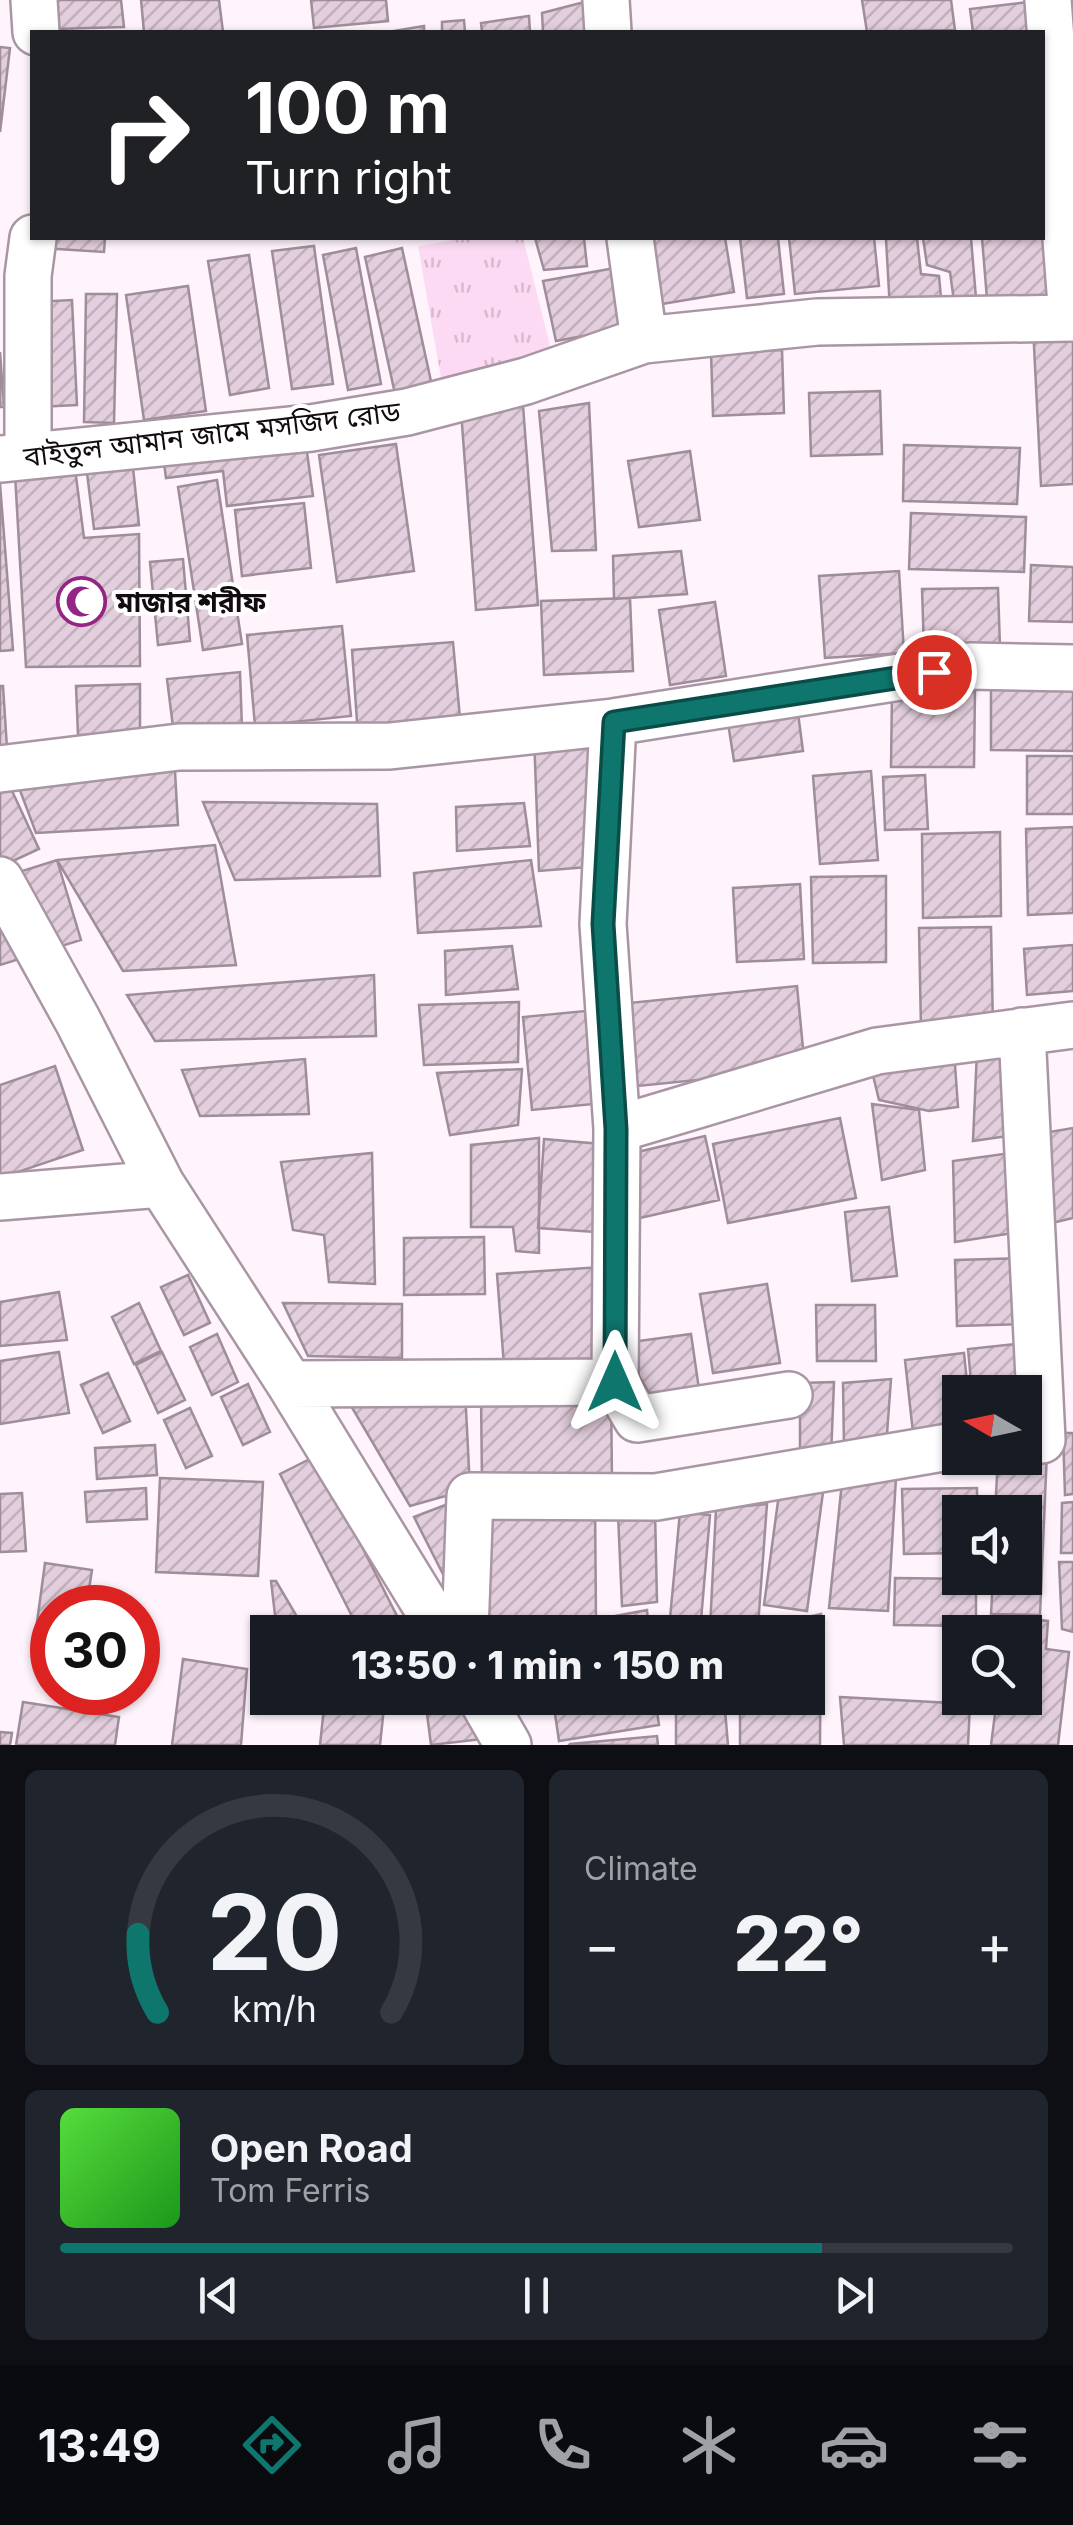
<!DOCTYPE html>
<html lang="en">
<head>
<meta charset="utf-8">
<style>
	body { margin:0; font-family:Inter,"Noto Sans Bengali",sans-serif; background:#20242c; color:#f1f3f6; height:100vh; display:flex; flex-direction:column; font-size:38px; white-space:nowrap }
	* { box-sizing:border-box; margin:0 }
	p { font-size:32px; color:#9ea1a6 }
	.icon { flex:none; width:55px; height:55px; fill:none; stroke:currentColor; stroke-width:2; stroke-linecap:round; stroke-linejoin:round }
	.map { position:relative; height:1745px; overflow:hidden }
	.sheet { display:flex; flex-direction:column; gap:25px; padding:25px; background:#0d0f14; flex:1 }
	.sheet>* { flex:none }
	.top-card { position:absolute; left:30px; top:30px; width:1015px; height:210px; border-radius:0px; box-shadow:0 2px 8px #0004; background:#202124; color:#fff; overflow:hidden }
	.needle { width:65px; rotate:279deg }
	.buttons { position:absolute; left:942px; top:1375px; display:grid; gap:20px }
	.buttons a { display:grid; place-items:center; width:100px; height:100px; border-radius:0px; background:#171b24; box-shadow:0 2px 8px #0004; font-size:50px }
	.speed { position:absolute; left:30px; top:1585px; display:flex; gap:20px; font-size:50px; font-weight:700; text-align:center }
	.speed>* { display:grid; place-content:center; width:130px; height:130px; border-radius:50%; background:#171b24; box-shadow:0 2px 8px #0004; line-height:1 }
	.speed .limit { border:15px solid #d22; background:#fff; color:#111 }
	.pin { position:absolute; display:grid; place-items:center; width:85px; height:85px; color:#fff; margin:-42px; border:5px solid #fff; border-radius:50%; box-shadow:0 2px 10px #0007 }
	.me { position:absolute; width:110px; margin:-55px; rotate:0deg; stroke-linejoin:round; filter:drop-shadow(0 0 8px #0008) }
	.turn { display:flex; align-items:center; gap:35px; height:210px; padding:0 50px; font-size:45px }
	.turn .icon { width:130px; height:130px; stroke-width:2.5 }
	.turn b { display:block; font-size:70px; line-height:85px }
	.big { font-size:75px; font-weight:800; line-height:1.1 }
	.sheet .tile { flex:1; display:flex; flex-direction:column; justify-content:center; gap:15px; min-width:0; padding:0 35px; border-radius:15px; background:#20242c }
	.sheet .dial { align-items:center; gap:0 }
	.dial svg { height:260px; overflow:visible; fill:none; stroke:#363941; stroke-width:7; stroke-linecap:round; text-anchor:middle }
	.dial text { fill:#f1f3f6; stroke:none }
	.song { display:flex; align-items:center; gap:30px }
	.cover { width:120px; height:120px; border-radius:15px; background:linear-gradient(135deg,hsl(110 70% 55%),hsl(120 70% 35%)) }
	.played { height:10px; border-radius:5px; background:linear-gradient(90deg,#0f766e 80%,#363941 80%) }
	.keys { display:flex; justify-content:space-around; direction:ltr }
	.heat { display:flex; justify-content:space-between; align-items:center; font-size:55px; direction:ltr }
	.sheet .tiles { flex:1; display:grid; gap:25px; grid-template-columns:1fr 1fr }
	.tile:last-child { grid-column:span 2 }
	.trip { position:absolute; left:250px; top:1615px; width:575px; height:100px; border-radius:0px; background:#171b24; box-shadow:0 2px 8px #0004; font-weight:800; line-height:100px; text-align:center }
	.tabs { display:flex; height:160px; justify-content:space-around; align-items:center; background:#090b0e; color:#9ea1a6 }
	.tabs .icon { width:70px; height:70px }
	.tabs .on { color:#0f766e }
	.tabs b { font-size:45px; color:#f1f3f6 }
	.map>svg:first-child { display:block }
</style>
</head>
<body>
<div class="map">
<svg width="1073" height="1745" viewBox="0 0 1073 1745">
	<defs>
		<pattern id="grass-tufts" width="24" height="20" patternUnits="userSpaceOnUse" patternTransform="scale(2.5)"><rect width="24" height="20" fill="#fcdaf3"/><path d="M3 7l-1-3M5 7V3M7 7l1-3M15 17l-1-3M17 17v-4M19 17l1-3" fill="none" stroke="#d7bacf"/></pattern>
		<pattern id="building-hatch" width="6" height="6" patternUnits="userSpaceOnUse" patternTransform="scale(2.5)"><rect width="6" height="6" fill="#e2cedc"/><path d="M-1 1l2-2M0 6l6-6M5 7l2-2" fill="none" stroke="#c1b0bc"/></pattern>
	</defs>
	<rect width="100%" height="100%" fill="#fff3fc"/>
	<path fill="url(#grass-tufts)" d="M465 238H523L554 362 443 389 418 246Z"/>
	<path fill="url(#building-hatch)" stroke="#9f8d9a" stroke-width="2.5" d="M49 0H121L124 27 56 29Z
		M141 0H219L223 32H144Z
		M311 0H386L388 21 314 28Z
		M592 0 597 32H543L542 13Z
		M862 0H951L955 30 867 32Z
		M1029 2 1031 32H973L970 9Z
		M529 16 530 32H482L481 23Z
		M464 20 465 32H442V22Z
		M424 26V32H388Z
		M0 47 10 48 0 132Z
		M1060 237 1064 312 988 311 982 238Z
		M42 238H105L104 252 42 248Z
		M535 238H584L587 266 544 270Z
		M638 238H725L734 292 650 306Z
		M740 238H778L784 294 747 298Z
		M789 238H874L879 286 795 294Z
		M917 238 921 274 939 276 942 309 890 310 886 239Z
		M923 238H971L977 310 955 309 950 272 927 265Z
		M314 246 333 384 292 389 272 251Z
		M356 248 381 384 348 390 323 255Z
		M402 248 434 395 397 403 365 257Z
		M249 255 269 388 230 395 208 261Z
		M626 266 632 327 556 341 543 281Z
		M188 286 206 411 144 420 126 295Z
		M86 294H117L114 423 84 422Z
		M72 300 77 405 38 407 34 302Z
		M1073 325V484L1041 486 1033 326Z
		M782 350 784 413 713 416 711 352Z
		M0 352 4 407H0Z
		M880 391 882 454 811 456 809 393Z
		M522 392 538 605 476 610 460 398Z
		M589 403 596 550 552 551 539 411Z
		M396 444 414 571 337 582 319 455Z
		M306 445 313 496 227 506 223 471 166 478 164 463Z
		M904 445 1020 448 1017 504 903 501Z
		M690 451 700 520 639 527 628 461Z
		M132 458 139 525 94 529 86 465Z
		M74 461 84 538 139 534 140 666 26 667 15 474Z
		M217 480 242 644 203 650 178 487Z
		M0 484 13 650 0 651Z
		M304 503 311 568 242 576 235 510Z
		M911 513 1026 517 1024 572 909 569Z
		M681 551 687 594 614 599 613 556Z
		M183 559 190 641 158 645 150 562Z
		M1031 565 1073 567V622L1029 621Z
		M899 571 904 653 825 658 819 576Z
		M998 588 1000 647 924 649 922 589Z
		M630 598 633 671 544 675 541 601Z
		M715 602 726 676 670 685 659 610Z
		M342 626 351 716 255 726 247 635Z
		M453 642 461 729 358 736 352 650Z
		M240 672 242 728 174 735 167 679Z
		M991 674H1073V751L991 750Z
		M140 684V734L78 735 76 686Z
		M0 686H3L7 748H0Z
		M892 691H975L974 767H891Z
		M798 713 803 751 734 761 728 723Z
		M596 733 600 866 539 871 534 735Z
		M174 753 178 825 36 833 15 777Z
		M1027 756H1073V814H1027Z
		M871 771 878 860 820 864 813 776Z
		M925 775 928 829 885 830 883 777Z
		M6 778 39 849 0 867V781Z
		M203 802 377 804 380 876 235 880Z
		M524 803 530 846 457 851 456 807Z
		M1073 827V913L1028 915 1026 829Z
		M1000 832 1001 916 923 918 922 834Z
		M215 845 236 965 123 971 57 860Z
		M57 860 81 940 0 965V878Z
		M531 860 541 926 418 933 414 873Z
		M886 876V962L813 963 811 877Z
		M800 884 804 959 737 962 733 888Z
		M991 927 993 1027 921 1029 919 928Z
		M1073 945V991L1027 995 1024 949Z
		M512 946 518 989 446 995 445 951Z
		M374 975 376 1036 155 1041 127 995Z
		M797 986 805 1069 628 1087 619 1004Z
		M519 1002 518 1062 424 1065 419 1005Z
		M585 1011 594 1104 532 1110 523 1017Z
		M977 1050H1012L1015 1135 973 1141Z
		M954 1051 958 1107 929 1111 879 1100 870 1063Z
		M305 1059 309 1114 200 1116 182 1070Z
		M55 1066 83 1150 0 1178V1085Z
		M522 1069 518 1125 450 1135 437 1073Z
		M872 1104 919 1110 925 1170 882 1180Z
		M840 1118 856 1198 728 1223 713 1144Z
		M1073 1128V1218L1048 1224 1038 1134Z
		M705 1136 719 1200 640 1218 625 1155Z
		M539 1138V1253L516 1251 513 1227H471V1145Z
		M544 1139 601 1144 595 1232 538 1228Z
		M1018 1152 1020 1232 955 1242 953 1161Z
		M372 1153 375 1284 329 1282 324 1235 293 1230 281 1162Z
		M889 1207 897 1276 852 1281 845 1212Z
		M484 1237 485 1294 404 1295V1238Z
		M1026 1258 1028 1324 957 1326 955 1260Z
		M601 1267 608 1358 504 1366 497 1274Z
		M188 1275 210 1323 184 1335 161 1287Z
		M767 1284 780 1363 713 1373 700 1294Z
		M59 1292 67 1340 0 1346V1302Z
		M139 1303 161 1351 134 1364 112 1317Z
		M283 1303 402 1304V1358L308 1356Z
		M816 1305H875L876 1361H817Z
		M217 1334 238 1382 212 1395 190 1347Z
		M691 1334 700 1396 640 1405 631 1342Z
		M1026 1343 1025 1392H972L968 1349Z
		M59 1352 69 1413 0 1424V1361Z
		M162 1352 185 1400 158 1413 136 1365Z
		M964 1353 968 1392H960V1428L913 1433 905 1360Z
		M108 1373 130 1421 103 1433 81 1385Z
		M891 1379 886 1448H844L843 1383Z
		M834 1382 831 1457 800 1456V1383Z
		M248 1384 270 1432 243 1445 221 1397Z
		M465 1389 470 1489 410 1506 347 1399Z
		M611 1392 612 1481 482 1483 481 1394Z
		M190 1408 212 1456 186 1468 164 1420Z
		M1063 1433H1073V1494L1065 1495Z
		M155 1445 157 1475 97 1479 95 1448Z
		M1047 1451 1040 1615 991 1614 993 1578H1025V1512H995L998 1458H1025Z
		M316 1456 398 1618 370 1632H360L280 1474Z
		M160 1478 263 1482 258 1576 156 1572Z
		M896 1478 888 1611 829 1608 842 1482Z
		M781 1479 824 1485 807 1611 764 1605Z
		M146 1488 147 1519 87 1522 85 1492Z
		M977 1488V1512H960V1553L904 1554 902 1489Z
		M22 1493 26 1551 0 1552V1494Z
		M461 1499 451 1590 414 1517Z
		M595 1500 596 1619 485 1620 484 1501Z
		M1073 1502V1553H1061L1062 1503Z
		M767 1504 758 1626 710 1628 716 1509Z
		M655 1510 657 1602 622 1606 618 1514Z
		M680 1512 710 1515 700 1632 669 1629Z
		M1059 1562H1073V1632L1062 1629Z
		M45 1563 92 1570 86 1608H52V1655L33 1652Z
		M895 1578 976 1579V1626L894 1625Z
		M271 1581H276L306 1632H277Z
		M647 1610 649 1632H557V1627Z
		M821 1614 820 1745H740V1698H808V1632H740V1629L759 1628Z
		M1007 1617 1048 1621 1046 1649 1069 1652 1058 1745H991L997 1698H1025V1632H1005Z
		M183 1659 247 1669 241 1745H172Z
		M840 1697 970 1704 968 1745H844Z
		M325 1698H385L380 1745H320Z
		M488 1698H511L516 1735 431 1745 426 1706Z
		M522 1698H546V1699L530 1712Z
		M619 1698H655L659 1725 559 1741 554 1707Z
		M676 1698H724L728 1745H676Z
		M23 1702 119 1717 115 1745H16Z
		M0 1732 12 1733 10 1745H0Z
		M657 1736 658 1745H569L570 1744Z"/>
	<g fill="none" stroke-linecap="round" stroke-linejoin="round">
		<defs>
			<path id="minor" d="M34 0 36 32
				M606 0 608 32
				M1048 0 1072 318
				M630 238 644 340
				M28 456V276L33 238
				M0 459 311 428 407 412 526 381 644 340 817 322 1073 318
				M613 722 970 666 1073 668
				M0 769 179 747 390 746 613 722 603 924 617 1129 877 1051 1073 1025
				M0 880 78 1021 161 1184 290 1384 442 1632
				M1022 1031 1042 1440H1025
				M0 1197 161 1184
				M615 1382 637 1419 789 1395
				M290 1384 615 1382 617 1129
				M465 1632 470 1496 656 1497 960 1445
				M481 1698 508 1745"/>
		</defs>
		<use href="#minor" stroke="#a996a4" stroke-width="50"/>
		<use href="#minor" stroke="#fff" stroke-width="45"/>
	</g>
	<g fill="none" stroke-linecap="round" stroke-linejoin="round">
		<defs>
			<path id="route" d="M615 1382 616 1129 603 924 614 722 934 672"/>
		</defs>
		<use href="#route" stroke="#0a4d48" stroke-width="25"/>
		<use href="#route" stroke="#0f766e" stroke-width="18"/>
	</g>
	<defs>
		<symbol id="mosque-ring" viewBox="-11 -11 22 22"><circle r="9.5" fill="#fff" stroke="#952584" stroke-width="1.5"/><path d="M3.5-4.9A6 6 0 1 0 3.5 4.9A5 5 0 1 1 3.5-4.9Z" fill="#952584"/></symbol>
	</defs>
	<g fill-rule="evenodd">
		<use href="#mosque-ring" x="54" y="574" width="55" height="55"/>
	</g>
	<g text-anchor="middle" stroke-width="8" stroke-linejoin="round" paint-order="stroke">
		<g font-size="28" fill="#120b10" stroke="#fff">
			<text transform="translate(212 434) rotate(-7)" y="10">বাইতুল আমান জামে মসজিদ রোড</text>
		</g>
		<g font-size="28" font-weight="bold" fill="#120b10" stroke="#fff" text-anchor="start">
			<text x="116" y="612">মাজার শরীফ</text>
		</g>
	</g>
</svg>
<div class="buttons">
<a><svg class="needle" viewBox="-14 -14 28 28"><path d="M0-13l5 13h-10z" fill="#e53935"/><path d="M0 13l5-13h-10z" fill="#9ea1a6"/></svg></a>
<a><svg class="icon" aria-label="sound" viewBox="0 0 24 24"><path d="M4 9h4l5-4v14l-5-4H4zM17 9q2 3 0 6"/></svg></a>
<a><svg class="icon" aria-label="search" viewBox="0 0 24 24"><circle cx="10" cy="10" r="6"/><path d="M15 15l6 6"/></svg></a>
</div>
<div class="speed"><div class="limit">30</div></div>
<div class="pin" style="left:934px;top:672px;background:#d93025"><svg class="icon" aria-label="arrive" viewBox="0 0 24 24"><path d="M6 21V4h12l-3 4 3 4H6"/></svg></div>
<svg class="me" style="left:615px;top:1382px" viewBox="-20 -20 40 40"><path d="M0-17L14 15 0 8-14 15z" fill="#0f766e" stroke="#fff" stroke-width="4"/></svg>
<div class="trip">13:50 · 1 min · 150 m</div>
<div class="top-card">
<div class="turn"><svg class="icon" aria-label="right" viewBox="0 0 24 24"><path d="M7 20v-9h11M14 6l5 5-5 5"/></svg><div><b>100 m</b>Turn right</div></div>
</div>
</div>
<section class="sheet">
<div class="tiles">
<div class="tile dial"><svg viewBox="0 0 100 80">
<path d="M14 69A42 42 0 1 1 86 69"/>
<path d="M14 69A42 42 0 0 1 8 45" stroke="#0f766e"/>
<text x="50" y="56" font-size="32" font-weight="700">20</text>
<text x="50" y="72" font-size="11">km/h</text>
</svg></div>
<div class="tile"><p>Climate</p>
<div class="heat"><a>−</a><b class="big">22°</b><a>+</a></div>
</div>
<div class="tile">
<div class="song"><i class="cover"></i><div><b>Open Road</b><p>Tom Ferris</p></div></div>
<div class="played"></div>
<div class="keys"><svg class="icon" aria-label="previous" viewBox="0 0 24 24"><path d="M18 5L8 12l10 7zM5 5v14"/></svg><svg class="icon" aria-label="pause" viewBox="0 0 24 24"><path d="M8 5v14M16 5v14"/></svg><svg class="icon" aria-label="next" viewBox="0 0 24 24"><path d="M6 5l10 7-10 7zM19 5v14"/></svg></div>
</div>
</div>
</section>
<nav class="tabs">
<b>13:49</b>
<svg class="icon on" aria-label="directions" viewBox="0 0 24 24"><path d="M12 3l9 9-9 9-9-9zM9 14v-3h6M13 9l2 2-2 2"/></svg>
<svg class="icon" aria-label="music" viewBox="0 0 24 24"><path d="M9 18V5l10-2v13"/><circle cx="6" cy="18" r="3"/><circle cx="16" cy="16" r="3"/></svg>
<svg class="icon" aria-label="phone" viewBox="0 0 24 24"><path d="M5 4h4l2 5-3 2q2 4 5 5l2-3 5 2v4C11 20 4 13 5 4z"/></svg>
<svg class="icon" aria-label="climate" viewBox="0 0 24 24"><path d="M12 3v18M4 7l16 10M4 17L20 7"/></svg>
<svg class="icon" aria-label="car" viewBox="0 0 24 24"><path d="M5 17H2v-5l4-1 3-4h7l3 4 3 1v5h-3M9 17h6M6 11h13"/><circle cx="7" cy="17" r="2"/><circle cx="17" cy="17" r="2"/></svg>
<svg class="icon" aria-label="filters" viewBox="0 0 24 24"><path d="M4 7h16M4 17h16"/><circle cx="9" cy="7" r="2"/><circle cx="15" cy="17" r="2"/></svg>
</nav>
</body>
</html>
